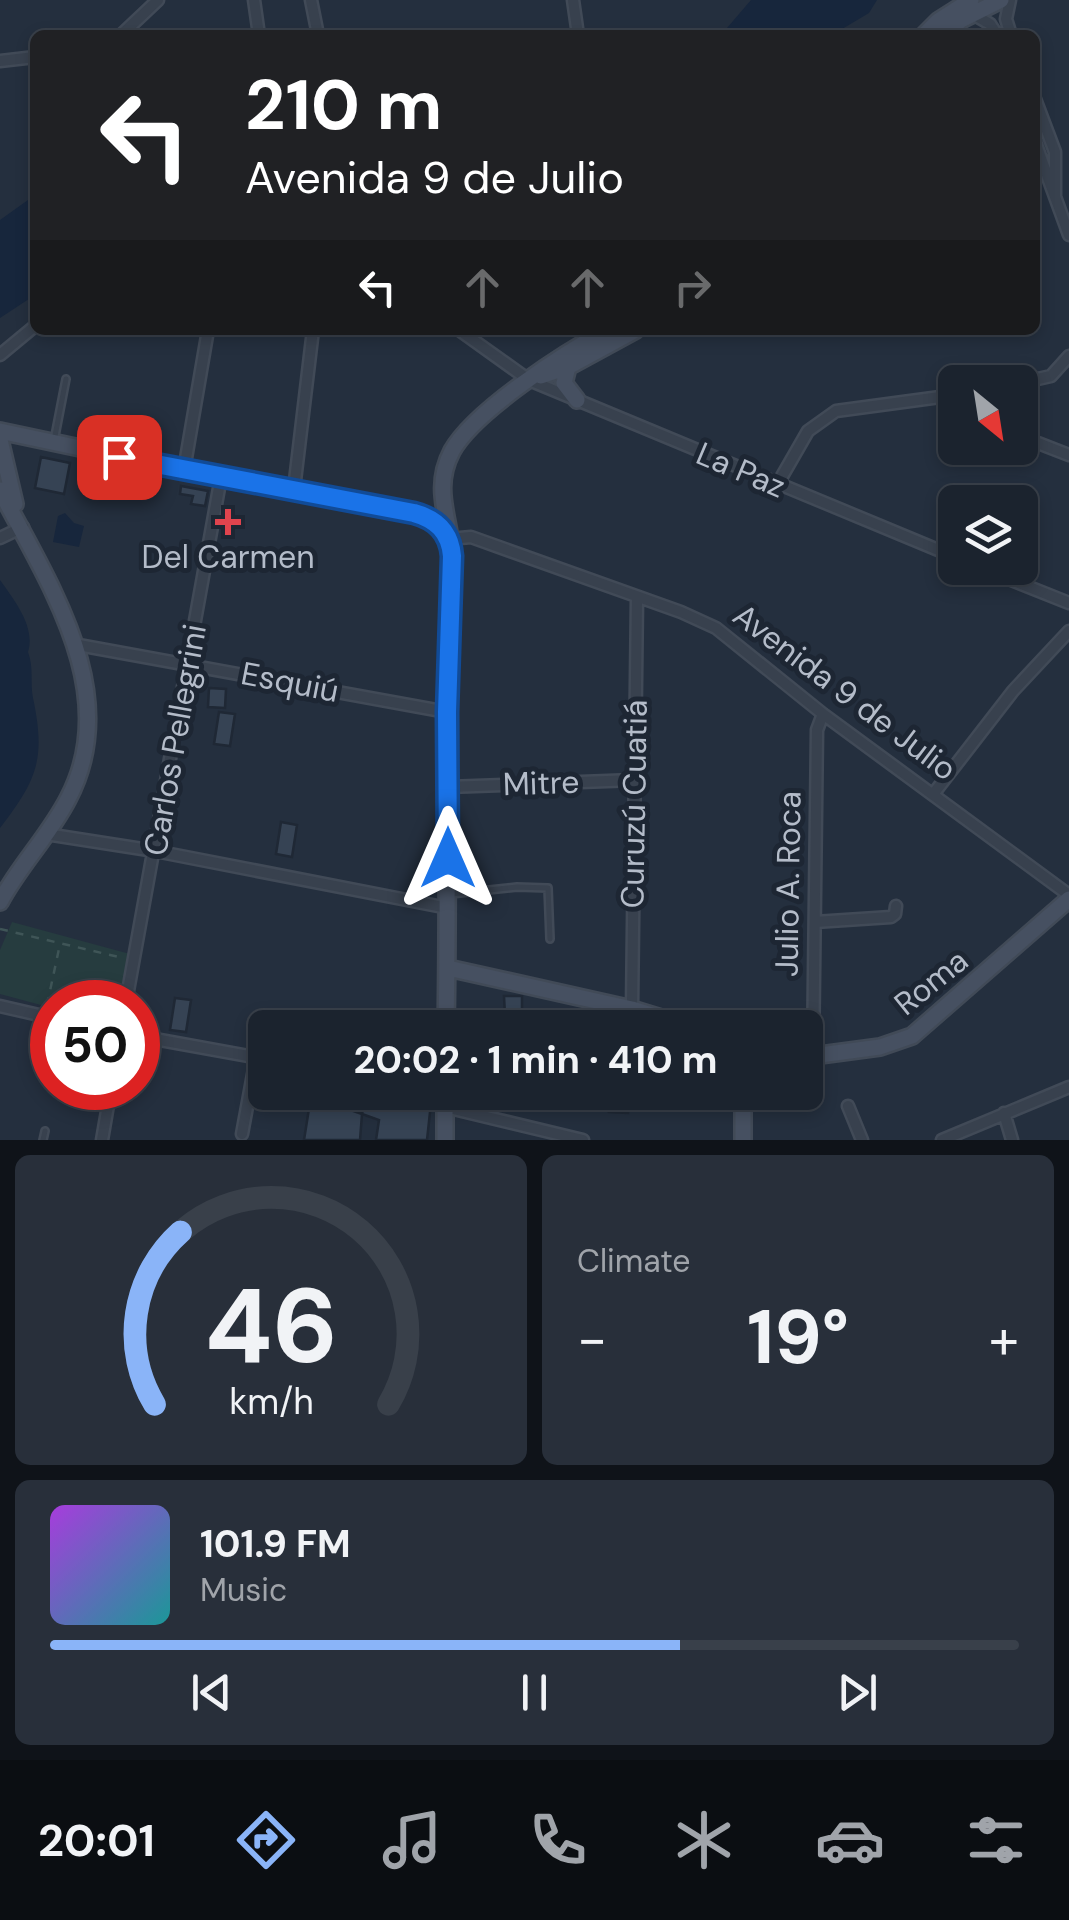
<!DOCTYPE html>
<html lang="en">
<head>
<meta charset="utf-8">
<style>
	body { margin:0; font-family:"DM Sans",sans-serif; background:#282f3a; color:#f1f3f6; height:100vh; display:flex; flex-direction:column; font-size:38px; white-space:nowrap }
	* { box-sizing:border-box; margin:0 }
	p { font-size:32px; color:#a0a4aa }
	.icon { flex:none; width:55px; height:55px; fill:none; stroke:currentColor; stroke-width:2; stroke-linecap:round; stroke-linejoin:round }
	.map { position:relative; height:1140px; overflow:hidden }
	.panel { display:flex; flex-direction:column; gap:15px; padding:15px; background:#0f1319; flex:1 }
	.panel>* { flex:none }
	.hud { position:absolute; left:30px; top:30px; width:1010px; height:305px; border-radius:15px; box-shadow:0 5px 15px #0003,0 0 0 2px #39404a; background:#202124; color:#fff; overflow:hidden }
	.needle { width:65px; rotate:150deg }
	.fabs { position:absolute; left:938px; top:365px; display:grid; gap:20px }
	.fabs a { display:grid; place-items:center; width:100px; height:100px; border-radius:15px; background:#1b232e; box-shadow:0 5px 15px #0003,0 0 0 2px #39404a; font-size:50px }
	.speed { position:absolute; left:30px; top:980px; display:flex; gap:20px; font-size:50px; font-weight:700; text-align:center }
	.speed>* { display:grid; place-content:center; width:130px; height:130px; border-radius:50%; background:#1b232e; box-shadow:0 5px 15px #0003,0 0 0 2px #39404a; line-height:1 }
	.speed .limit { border:15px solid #d22; background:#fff; color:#111 }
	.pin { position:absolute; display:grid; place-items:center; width:85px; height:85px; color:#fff; margin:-42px; border-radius:20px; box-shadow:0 5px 15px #0006 }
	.me { position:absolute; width:110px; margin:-55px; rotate:0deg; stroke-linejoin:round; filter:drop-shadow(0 0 8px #0008) }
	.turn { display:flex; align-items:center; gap:35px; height:210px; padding:0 50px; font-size:45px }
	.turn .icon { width:130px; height:130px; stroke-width:2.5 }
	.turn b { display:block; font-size:70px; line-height:85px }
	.lanes { display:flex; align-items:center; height:95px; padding:0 50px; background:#0003; justify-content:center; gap:50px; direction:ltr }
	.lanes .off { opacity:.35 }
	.big { font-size:75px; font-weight:700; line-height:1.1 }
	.panel .tile { flex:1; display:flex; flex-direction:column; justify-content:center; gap:15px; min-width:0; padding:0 35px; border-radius:15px; background:#282f3a }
	.panel .dial { align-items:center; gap:0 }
	.dial svg { height:260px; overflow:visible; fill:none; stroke:#39404a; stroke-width:7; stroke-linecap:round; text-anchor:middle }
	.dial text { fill:#f1f3f6; stroke:none }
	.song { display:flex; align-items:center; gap:30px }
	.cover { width:120px; height:120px; border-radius:15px; background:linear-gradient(135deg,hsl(280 70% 55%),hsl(180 70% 35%)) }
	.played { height:10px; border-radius:5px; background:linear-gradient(90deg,#8ab4f8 65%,#39404a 65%) }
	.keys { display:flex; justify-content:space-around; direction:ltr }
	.heat { display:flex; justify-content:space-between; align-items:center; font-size:55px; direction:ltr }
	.panel .tiles { flex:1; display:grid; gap:15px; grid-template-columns:1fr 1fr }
	.tile:last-child { grid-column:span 2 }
	.trip { position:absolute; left:248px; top:1010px; width:575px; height:100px; border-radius:15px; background:#1b232e; box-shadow:0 5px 15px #0003,0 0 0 2px #39404a; font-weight:700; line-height:100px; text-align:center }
	.dock { display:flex; height:160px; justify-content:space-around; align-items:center; background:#0b0e12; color:#a0a4aa }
	.dock .icon { width:70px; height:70px }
	.dock .selected { color:#8ab4f8 }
	.dock b { font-size:45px; color:#f1f3f6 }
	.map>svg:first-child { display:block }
</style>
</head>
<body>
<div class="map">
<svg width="1069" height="1140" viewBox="0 0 1069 1140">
	<rect width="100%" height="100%" fill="#242f3e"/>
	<path fill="#263c3f" d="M12 922 130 954 119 994 75 982 69 1002H52V1008L0 994V950Z"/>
	<path fill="#17263c" d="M751 0H877L869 13 832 35H721Z
		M35 195V295L0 318V220Z
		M65 513 74 523 84 526 79 547 53 542 58 516Z
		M0 580C14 600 36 627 28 652 34 668 30 683 33 698 46 759 37 780 0 828Z"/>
	<path fill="#364354" stroke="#1f2835" stroke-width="2.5" d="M41 457 70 463 64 494 35 488Z
		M181 486 208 491 205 506 191 504 193 496 180 494Z
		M209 688 226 689 225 708 208 707Z
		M219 712 235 714 230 746 214 744Z
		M281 822 297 825 292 857 276 854Z
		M781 944 800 948 795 965 777 961Z
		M504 996H522V1015H505Z
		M175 998 191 1000 186 1032 170 1030Z
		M367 1092 432 1094 427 1140H376L379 1120 362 1114Z
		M610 1095 630 1096 628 1113 609 1112Z
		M311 1096 362 1114 360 1140H304Z"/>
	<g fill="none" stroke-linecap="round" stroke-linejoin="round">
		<defs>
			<path id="lane" d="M54 441 66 379
				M451 894 517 887 548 888 550 939
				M43 1140 45 1131"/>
			<path id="street" d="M254 0 259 35
				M311 0 318 35
				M573 0 578 35
				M1010 0 1006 19 1011 35
				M973 14 990 24 997 35
				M121 35 158 0
				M0 61 35 57
				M1035 99 1055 152V195
				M1035 142 1069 235
				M459 330 529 380 955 557
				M0 355 35 326
				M1020 383 1051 376 1069 356
				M1020 436 1069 455
				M184 470 208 330
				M777 485 808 431 836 411 955 395
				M294 489 313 330
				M0 538 23 527
				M451 546 460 538 471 537 681 612 716 628 823 714 1069 895
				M981 568 1069 603
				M73 644 447 712
				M448 787 634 780
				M934 793 1013 691 1069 631
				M46 834 155 851 448 908
				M815 922 891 917 895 914 896 906
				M126 1002 221 477
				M0 1006 52 1018
				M632 1009 637 598
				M138 1036 265 1059
				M813 1056 817 730 823 714
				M848 1106 862 1140
				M445 1107 583 1140
				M1004 1113 1012 1140
				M242 1134 256 1058
				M102 1140 111 1088
				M942 1140 1069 1087"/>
			<path id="secondary" d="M924 35 938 21 971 0
				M942 35 961 20 1001 0
				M568 367 564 383 577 400
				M541 376 568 367 636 330
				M0 431 184 470 414 513 428 517 444 533
				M0 440 15 504
				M0 490C48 583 124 693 68 799 49 836 19 866 0 902
				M448 968 632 1009 694 1028
				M446 1028C448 923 447 819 447 715 447 662 454 608 452 555 450 518 432 489 452 451 474 411 566 352 607 330
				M805 1057 880 1047 912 1036 1069 899
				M743 1092V1140
				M445 1140V1092"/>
		</defs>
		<use href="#lane" stroke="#414a57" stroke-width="10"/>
		<use href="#street" stroke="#414a57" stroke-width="15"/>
		<use href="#secondary" stroke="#414a57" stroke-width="20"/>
		<path stroke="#3f5557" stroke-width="2.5" stroke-dasharray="8 8" stroke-linecap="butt" d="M0 929 123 958
			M47 1005 60 944"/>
		<use href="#lane" stroke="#38414e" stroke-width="5"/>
		<use href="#street" stroke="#38414e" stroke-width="10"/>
		<use href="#secondary" stroke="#465061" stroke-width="15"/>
	</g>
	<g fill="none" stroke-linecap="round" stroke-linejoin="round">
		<defs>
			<path id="route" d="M119 457 414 513C436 519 450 532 452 556L447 712 448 858"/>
		</defs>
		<use href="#route" stroke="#114b97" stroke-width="25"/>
		<use href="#route" stroke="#1a73e8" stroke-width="18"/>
	</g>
	<path fill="#e0444e" stroke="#1d2633" stroke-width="4" d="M223 507h10v10h10v10h-10v10h-10v-10h-10v-10h10z"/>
	<g text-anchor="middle" stroke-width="10" stroke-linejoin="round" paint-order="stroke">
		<g font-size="32" fill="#b4bcc9" stroke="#1d2633">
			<text transform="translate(741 470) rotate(23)" y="11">La Paz</text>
			<text transform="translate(290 682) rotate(11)" y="11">Esquiú</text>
			<text transform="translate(845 692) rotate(37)" y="11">Avenida 9 de Julio</text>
			<text transform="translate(175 740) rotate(-80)" y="11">Carlos Pellegrini</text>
			<text transform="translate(541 783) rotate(-2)" y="11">Mitre</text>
			<text transform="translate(634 804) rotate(-89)" y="11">Curuzú Cuatiá</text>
			<text transform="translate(788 884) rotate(-89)" y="11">Julio A. Roca</text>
			<text transform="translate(931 982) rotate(-39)" y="11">Roma</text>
		</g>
		<g font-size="32" fill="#b4bcc9" stroke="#1d2633">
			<text x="228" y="568">Del Carmen</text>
		</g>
	</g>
</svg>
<div class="fabs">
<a><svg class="needle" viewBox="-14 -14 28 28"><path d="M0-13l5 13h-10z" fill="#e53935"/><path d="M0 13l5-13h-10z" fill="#a0a4aa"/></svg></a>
<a><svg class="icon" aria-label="layers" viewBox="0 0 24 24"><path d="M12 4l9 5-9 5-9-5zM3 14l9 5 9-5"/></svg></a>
</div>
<div class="speed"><div class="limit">50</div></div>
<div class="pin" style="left:119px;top:457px;background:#d93025"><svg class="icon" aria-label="arrive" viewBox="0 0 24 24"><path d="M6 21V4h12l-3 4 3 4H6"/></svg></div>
<svg class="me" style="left:448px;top:858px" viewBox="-20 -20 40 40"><path d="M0-17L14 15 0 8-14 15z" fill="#1a73e8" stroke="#fff" stroke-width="4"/></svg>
<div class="trip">20:02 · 1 min · 410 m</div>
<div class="hud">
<div class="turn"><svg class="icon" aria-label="left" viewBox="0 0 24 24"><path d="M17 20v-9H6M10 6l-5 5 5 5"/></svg><div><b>210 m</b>Avenida 9 de Julio</div></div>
<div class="lanes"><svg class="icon" aria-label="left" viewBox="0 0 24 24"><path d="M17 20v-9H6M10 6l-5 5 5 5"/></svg><svg class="icon off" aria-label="ahead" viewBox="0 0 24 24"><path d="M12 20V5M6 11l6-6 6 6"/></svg><svg class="icon off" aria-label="ahead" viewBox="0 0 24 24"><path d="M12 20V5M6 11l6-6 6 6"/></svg><svg class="icon off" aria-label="right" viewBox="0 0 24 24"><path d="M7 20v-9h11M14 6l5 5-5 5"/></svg></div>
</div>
</div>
<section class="panel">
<div class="tiles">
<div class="tile dial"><svg viewBox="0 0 100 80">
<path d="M14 69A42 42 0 1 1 86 69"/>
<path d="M14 69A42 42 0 0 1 22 16" stroke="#8ab4f8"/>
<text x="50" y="56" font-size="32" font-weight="700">46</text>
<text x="50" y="72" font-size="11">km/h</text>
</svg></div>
<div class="tile"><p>Climate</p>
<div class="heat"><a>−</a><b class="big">19°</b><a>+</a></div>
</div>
<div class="tile">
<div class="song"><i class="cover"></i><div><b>101.9 FM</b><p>Music</p></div></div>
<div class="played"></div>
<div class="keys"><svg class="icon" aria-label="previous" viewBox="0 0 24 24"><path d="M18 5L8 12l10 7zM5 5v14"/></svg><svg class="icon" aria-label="pause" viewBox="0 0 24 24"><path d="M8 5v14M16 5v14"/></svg><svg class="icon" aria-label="next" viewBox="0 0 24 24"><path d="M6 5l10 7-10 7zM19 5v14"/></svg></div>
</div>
</div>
</section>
<nav class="dock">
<b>20:01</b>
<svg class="icon selected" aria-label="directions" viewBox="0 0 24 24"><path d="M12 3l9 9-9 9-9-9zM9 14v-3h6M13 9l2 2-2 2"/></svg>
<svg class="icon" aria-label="music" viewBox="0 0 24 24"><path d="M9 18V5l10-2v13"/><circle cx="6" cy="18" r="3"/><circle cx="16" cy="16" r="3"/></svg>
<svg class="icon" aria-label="phone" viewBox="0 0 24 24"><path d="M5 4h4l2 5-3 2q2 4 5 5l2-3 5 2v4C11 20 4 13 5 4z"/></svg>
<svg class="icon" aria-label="climate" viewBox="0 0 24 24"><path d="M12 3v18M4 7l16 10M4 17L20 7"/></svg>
<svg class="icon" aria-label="car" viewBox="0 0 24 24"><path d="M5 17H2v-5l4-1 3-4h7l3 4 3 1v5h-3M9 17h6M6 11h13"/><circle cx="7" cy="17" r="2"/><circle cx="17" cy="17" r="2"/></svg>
<svg class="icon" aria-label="filters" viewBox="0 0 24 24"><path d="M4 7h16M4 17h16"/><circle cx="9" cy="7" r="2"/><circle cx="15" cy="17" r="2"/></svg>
</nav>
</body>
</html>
